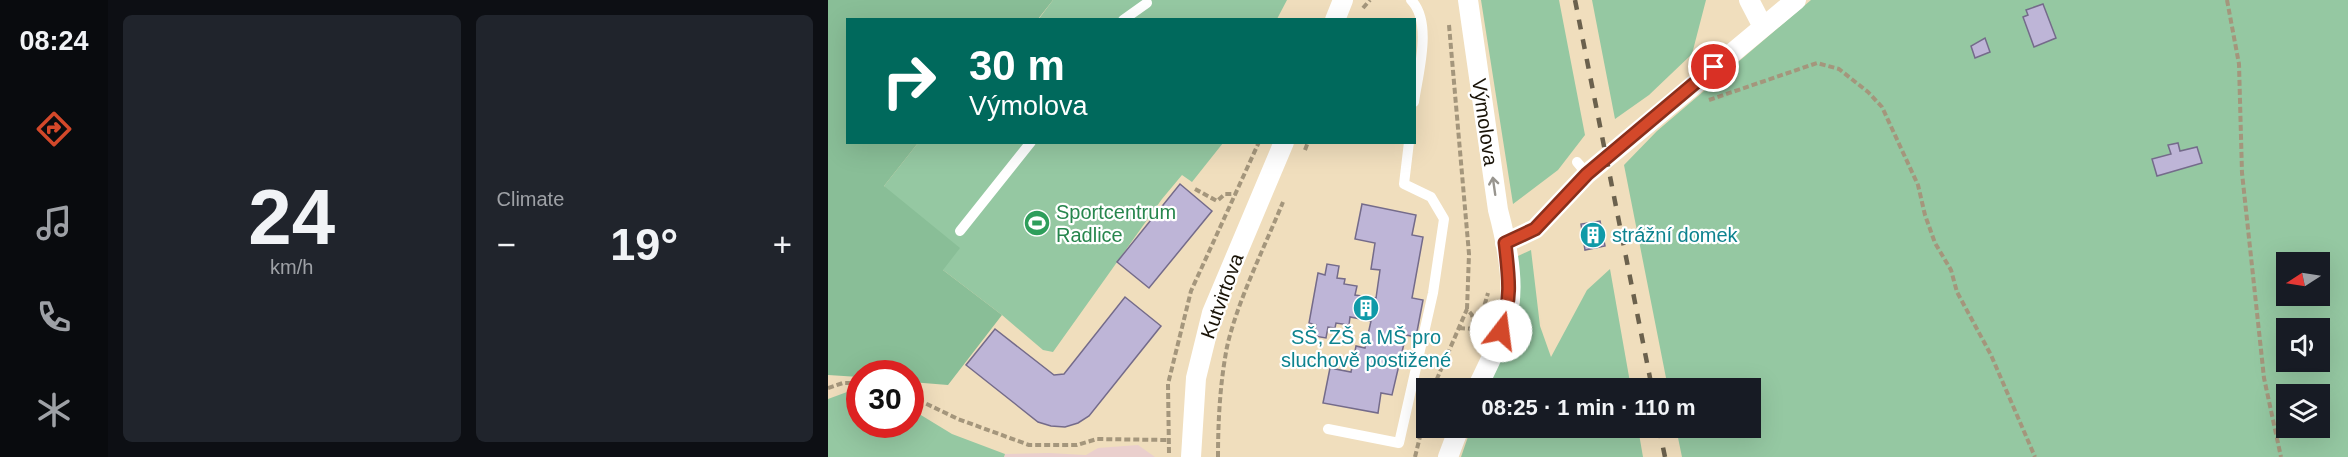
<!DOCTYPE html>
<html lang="en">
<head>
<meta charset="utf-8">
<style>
	body { margin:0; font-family:Arial,sans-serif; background:#20242c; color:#f1f3f6; height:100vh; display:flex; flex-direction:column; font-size:22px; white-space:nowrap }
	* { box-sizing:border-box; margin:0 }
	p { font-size:20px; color:#9ea1a6 }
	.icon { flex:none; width:33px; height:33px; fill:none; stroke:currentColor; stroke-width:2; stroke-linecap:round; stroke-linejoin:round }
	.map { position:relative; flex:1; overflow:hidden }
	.drawer { display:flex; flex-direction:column; gap:15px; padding:15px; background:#0d0f14; width:720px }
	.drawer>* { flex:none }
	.hud { position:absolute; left:18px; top:18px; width:570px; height:126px; border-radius:0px; box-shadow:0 6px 24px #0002; background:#00695c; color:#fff; overflow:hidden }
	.needle { width:39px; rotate:258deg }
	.fabs { position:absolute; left:1448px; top:252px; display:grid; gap:12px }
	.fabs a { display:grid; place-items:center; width:54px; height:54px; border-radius:0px; background:#171b24; box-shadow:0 6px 24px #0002; font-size:30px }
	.speed { position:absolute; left:18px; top:360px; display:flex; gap:12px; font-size:30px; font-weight:700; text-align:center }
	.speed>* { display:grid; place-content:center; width:78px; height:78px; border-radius:50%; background:#171b24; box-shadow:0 6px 24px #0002; line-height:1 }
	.speed .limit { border:9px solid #d22; background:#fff; color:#111 }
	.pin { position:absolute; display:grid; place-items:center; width:51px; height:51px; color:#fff; margin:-26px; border:3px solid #fff; border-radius:50%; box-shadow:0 2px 6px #0007 }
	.me { position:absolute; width:66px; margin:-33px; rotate:15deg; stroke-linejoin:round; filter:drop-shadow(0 0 4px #0008) }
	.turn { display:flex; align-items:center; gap:21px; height:126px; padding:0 24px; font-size:27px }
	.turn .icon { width:78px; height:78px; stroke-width:2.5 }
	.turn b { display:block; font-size:42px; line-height:51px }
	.big { font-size:45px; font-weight:800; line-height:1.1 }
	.drawer .card { flex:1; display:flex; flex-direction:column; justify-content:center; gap:9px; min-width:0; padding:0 21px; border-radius:9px; background:#20242c }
	.drawer .dial { align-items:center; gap:0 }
	.dial b { font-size:78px; line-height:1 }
	.heat { display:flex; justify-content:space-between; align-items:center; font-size:33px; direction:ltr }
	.drawer .tiles { flex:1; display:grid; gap:15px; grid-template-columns:repeat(2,1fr) }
	.trip { position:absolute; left:588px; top:378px; width:345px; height:60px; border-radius:0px; background:#171b24; box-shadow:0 6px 24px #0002; font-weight:800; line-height:60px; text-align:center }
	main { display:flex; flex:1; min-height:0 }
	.dock { display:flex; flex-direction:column; width:108px; justify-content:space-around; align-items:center; background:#090b0e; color:#9ea1a6 }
	.dock .icon { width:42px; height:42px }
	.dock .active { color:#d3482a }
	.dock b { font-size:27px; color:#f1f3f6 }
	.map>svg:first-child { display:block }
</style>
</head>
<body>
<main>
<nav class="dock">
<b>08:24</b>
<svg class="icon active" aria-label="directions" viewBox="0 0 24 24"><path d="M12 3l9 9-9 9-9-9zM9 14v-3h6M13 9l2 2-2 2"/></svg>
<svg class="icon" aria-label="music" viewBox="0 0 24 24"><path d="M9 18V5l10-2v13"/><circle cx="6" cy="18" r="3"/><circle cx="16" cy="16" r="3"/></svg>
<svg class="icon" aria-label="phone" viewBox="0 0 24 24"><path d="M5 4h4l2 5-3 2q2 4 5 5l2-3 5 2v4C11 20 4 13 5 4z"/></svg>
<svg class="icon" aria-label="climate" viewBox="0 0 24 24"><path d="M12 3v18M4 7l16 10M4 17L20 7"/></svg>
</nav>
<section class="drawer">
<div class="tiles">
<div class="card dial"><b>24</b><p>km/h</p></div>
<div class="card"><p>Climate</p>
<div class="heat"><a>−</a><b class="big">19°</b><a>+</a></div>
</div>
</div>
</section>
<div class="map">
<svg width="1520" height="457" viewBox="0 0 1520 457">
	<rect width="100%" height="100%" fill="#f0debd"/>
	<path fill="#eacfcd" d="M310 445 327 457H176L177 454 221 453 258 455 270 448Z"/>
	<path fill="#95c8a2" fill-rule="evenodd" d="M225 0H459L449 19 210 20Z
		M653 0H731L757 135 730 170 685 204Z
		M764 0H878L864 54 821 95 787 119Z
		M983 0H1520V457H854L848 428H922V388H840L796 165 829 131ZM1458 262H1491V296H1458ZM1458 328H1491V362H1458ZM1458 394H1491V428H1458Z
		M90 143H395L364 182 354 175 334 199 225 352 215 350 174 315 115 270 56 186Z
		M703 250 712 326 723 357 759 290 782 269 803 388H659L683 334 692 302 690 256Z
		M19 392 31 395 32 424H82L83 409 124 434 177 454 176 457H0V399Z
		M643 428H810L815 457H633Z"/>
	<path fill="#89be97" d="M0 0H225L210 19 20 20V142L90 143 56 186 132 248 115 270 174 315 120 385 83 382 82 374H32L31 377 0 375Z"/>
	<path fill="#beb5d7" stroke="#746b8a" stroke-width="1.5" d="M1215 4 1228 38 1206 47 1195 17 1200 15 1198 10Z
		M1157 38 1162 52 1147 58 1143 46Z
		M1350 143 1352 151 1369 147 1374 163 1329 176 1324 159 1343 154 1340 145Z
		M352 184 384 211 321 288 289 262Z
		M534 204 588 215 584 235 595 237 584 298 595 300 588 337 578 335 564 395 553 393 550 413 495 403 502 368 523 372 528 346 537 348 543 321 522 317 521 325 508 323 507 328 500 327 498 338 486 336 488 325 481 323 490 273 497 275 499 264 511 266 509 278 517 279 516 284 529 286 527 295 548 298 552 270 543 269 547 243 527 239Z
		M772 221 777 246 757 250 753 224Z
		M297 297 333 326 261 416 250 423 237 427 223 426 210 422 138 365 167 329 226 375 236 374Z"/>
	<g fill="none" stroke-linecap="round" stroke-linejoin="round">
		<path stroke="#a4967c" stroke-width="4" stroke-dasharray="6 3" stroke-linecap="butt" d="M1399 0 1411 64 1414 173 1436 378 1453 457
			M535 8 542 0
			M475 19V20
			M621 25 641 254 639 309
			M881 100 989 63 1011 69 1040 92 1054 107 1090 185 1097 215 1107 243 1123 270 1129 292 1163 355 1207 457
			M477 150 480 142
			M367 189 389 201 397 194H407
			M631 328 646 329
			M0 388 15 383H32
			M605 388 639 309 644 315 646 329 651 324 660 293
			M82 396 130 419 201 445H249L269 439 341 440
			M341 453 340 384 363 291 431 142
			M390 457C390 421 392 383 399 347 409 302 437 246 455 202
			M587 457 598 412"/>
		<path stroke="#fff" stroke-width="10" d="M583 0C605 22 590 73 586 102
			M295 20 319 3
			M749 162 759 174
			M132 231 203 142
			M500 429 571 443 605 293 616 219 603 197 576 184 581 142"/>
		<path stroke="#fff" stroke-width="20" d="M640 0 670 210C677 236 686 279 681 306 676 335 661 363 649 388
			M921 0 935 27
			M507 20 515 0
			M677 243 707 229 759 174 968 0
			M363 457 368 378 384 313 456 142
			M620 457 631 428"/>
		<path stroke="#6b614d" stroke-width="4.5" stroke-dasharray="10 10" stroke-linecap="butt" d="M747 0 824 388
			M831 428 837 457"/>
	</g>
	<defs><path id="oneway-shaft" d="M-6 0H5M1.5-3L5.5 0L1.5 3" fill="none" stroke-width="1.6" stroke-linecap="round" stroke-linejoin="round" transform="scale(1.5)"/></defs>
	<use stroke="#98958f" href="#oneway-shaft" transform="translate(666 186) rotate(-98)"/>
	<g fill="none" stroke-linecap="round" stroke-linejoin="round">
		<defs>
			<path id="route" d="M673 331C684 296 681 279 677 243L707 229 759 174 886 67"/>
		</defs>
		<use href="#route" stroke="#892f1b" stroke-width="15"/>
		<use href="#route" stroke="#d3482a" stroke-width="10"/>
	</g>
	<defs>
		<symbol id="stadium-disc" viewBox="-11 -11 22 22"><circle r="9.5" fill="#2e9e5b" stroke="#fff"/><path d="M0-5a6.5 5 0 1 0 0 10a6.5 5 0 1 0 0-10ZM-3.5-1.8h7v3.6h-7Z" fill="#fff"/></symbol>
		<symbol id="building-disc" viewBox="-11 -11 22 22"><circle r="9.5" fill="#0f9aa8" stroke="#fff"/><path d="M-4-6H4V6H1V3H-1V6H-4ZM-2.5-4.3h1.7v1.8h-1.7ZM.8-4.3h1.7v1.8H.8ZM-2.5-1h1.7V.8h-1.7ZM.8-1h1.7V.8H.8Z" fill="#fff"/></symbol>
	</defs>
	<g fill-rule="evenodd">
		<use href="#stadium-disc" x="194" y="208" width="30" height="30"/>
		<use href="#building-disc" x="750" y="220" width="30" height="30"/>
		<use href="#building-disc" x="523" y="293" width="30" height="30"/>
	</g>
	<g text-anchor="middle" stroke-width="4.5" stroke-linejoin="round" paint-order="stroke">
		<g font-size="20" fill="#191307" stroke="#fff">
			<text transform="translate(657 122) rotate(82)" y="7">Výmolova</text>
			<text transform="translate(394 296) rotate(-70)" y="7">Kutvirtova</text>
		</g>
		<g font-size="20" fill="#27864d" stroke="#fff" text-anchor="start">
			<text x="228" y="219">Sportcentrum<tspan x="228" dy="23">Radlice</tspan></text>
		</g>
		<g font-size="20" fill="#0d838f" stroke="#fff" text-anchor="start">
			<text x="784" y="242">strážní domek</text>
			<text x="538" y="344" text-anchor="middle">SŠ, ZŠ a MŠ pro<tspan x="538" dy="23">sluchově postižené</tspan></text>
		</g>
	</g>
</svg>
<div class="fabs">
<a><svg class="needle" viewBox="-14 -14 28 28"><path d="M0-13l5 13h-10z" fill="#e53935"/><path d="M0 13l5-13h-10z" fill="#9ea1a6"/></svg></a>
<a><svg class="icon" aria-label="sound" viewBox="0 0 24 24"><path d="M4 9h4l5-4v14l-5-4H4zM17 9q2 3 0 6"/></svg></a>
<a><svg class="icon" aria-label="layers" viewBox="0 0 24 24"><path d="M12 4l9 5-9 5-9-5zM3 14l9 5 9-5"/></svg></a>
</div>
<div class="speed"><div class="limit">30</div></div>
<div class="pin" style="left:886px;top:67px;background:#d93025"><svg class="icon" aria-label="arrive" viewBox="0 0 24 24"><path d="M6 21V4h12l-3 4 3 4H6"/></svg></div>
<svg class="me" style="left:673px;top:331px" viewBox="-20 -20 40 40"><circle r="19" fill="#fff"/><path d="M0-13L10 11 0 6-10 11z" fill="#d3482a"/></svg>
<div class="trip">08:25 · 1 min · 110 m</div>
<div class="hud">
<div class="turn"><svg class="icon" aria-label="right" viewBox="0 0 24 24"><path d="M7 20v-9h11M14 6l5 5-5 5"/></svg><div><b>30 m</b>Výmolova</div></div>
</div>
</div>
</main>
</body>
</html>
